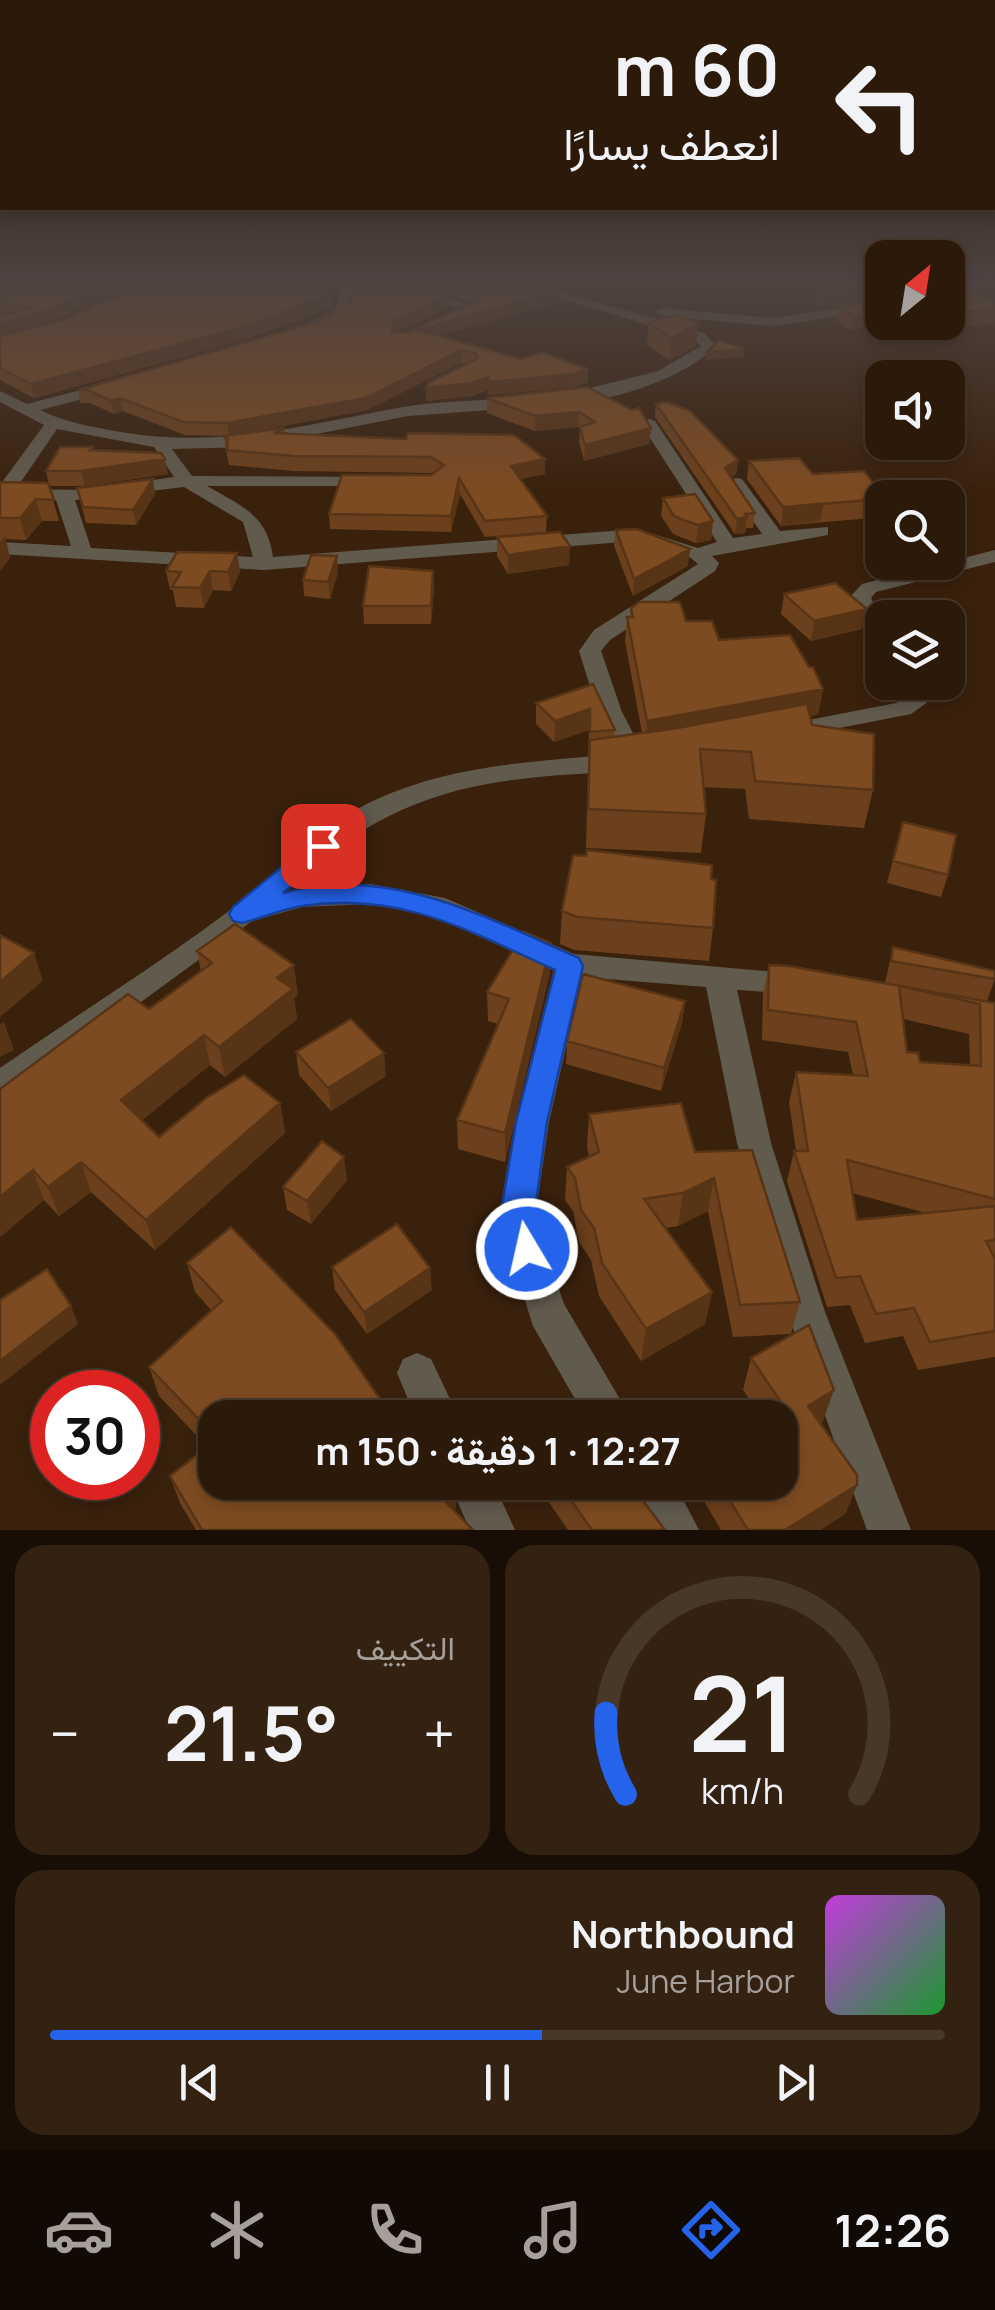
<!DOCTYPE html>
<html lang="ar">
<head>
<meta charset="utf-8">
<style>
	body { margin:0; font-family:Manrope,Vazirmatn,sans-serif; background:#332212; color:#f1f3f6; direction:rtl; height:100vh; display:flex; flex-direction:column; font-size:38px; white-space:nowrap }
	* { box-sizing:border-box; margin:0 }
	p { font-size:32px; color:#a6a09c }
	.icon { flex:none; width:55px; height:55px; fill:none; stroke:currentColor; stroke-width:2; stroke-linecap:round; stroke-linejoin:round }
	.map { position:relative; height:1530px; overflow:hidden; direction:ltr }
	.sheet { display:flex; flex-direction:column; gap:15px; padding:15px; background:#180e05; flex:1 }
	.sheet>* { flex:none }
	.hud { position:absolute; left:0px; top:0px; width:995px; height:210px; box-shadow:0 5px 15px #0003,0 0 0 2px #47382a; direction:rtl; background:#2b1909; color:#f1f3f6; overflow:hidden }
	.needle { width:65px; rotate:30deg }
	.buttons { position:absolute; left:865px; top:240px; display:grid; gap:20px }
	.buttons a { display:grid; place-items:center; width:100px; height:100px; border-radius:20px; background:#2b1909; box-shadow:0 5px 15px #0003,0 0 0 2px #47382a; font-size:50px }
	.speed { position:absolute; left:30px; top:1370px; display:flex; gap:20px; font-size:50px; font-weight:700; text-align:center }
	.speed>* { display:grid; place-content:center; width:130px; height:130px; border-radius:50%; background:#2b1909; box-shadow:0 5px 15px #0003,0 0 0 2px #47382a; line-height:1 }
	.speed .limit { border:15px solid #d22; background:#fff; color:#111 }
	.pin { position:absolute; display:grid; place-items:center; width:85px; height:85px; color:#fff; margin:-42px; border-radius:20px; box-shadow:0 5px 15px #0006 }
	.me { position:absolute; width:110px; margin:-55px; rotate:351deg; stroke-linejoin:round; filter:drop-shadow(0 0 8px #0008) }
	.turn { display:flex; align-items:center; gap:35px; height:210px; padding:0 50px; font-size:45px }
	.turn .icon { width:130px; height:130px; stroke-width:2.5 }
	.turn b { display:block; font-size:70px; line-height:85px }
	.big { font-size:75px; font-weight:700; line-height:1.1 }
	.sheet .card { flex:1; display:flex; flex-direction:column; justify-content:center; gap:15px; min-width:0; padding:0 35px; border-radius:30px; background:#332212 }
	.sheet .dial { align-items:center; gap:0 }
	.dial svg { height:260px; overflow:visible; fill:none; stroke:#47382a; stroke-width:7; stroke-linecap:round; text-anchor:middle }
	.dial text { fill:#f1f3f6; stroke:none }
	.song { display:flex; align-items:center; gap:30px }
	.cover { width:120px; height:120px; border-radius:15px; background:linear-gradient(135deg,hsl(290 70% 55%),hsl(130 70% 35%)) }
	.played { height:10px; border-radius:5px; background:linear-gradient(90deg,#2563eb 55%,#47382a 55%) }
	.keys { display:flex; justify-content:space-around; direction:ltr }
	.heat { display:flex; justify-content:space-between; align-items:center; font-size:55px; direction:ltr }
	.sheet .tiles { flex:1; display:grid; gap:15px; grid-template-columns:1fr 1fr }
	.card:last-child { grid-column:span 2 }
	.trip { position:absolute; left:198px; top:1400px; width:600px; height:100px; border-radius:30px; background:#2b1909; box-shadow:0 5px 15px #0003,0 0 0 2px #47382a; font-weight:700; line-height:100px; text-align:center; direction:rtl }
	.tab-bar { display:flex; height:160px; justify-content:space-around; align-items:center; background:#110a04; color:#a6a09c }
	.tab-bar .icon { width:70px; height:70px }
	.tab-bar .active { color:#2563eb }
	.tab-bar b { font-size:45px; color:#f1f3f6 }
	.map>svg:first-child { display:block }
</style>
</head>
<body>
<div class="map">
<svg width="995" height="1530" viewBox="0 0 995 1530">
	<rect width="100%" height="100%" fill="#39210c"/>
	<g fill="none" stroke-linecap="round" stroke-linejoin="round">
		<path fill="#615b4e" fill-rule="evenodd" d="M148 280H163L114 309 102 306Z
			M346 280H358L345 316 323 327H313V321L334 311Z
			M428 280H442L433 289 476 309 450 323H440V317L458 309 422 294 420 287Z
			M497 280H517L679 325 704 333 716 346C689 376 603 407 562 401V395L658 371 701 346 694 339 669 331Z
			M974 280H994L948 295V287Z
			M882 302V310L773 326 662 316 655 312 662 308 773 318Z
			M112 382 117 384V390L40 410C66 423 93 427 121 432 225 449 302 425 403 407 440 401 480 401 518 398L526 403 518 408 408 416 250 447 172 449 192 476 377 477V485L371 486H207C241 506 267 514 273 557L637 529 698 548 717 542 641 424 649 419 655 421 733 538 762 534 727 483 736 478 742 479 780 531 828 527V535L712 556 719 563 715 571 610 640 601 651 622 712 647 760 644 765C607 775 567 773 529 778 426 789 360 821 285 892L302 887 370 884 445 898 574 954 809 975 813 983 809 991 798 994 737 990 771 1143 825 1312 911 1530H867L787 1312 737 1143 706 987 582 977 549 1122 535 1218 564 1304 631 1418H586L533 1326 499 1218 515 1122 554 970 429 914 370 904 302 907 252 921 12 1096 0 1100V1068C78 1014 162 962 237 905 285 869 317 826 375 800 451 765 537 761 619 754L598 712 579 651 594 630 698 564 691 558 636 541 264 570 0 554V542L71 546 56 500 0 499V485L44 425 0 402V391L27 404ZM57 429 154 447 174 477 85 490 16 489ZM184 487 243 522 253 557 91 548 75 500Z
			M995 550V562L876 592 871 598 882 620V639L874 638 852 608 850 597 862 584Z
			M908 682H930L932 699 911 714 783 739 771 732 783 725 896 703 908 696Z
			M417 1353 431 1359 459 1418H416L397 1373 403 1359Z
			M449 1482H493L515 1530H470Z
			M628 1482H674L699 1530H652Z"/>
	</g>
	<path fill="#6c401c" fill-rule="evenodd" d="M0 280H344L338 288 154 290 153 285 143 281 55 320 0 314Z
		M356 280H422L418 284 448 298V309L394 332 406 333 472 304 439 288V280H521L559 302 439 335 588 382 574 387 488 395V390L472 396 426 401V388L467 364 461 363 367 410 236 435 285 428 286 433 545 459V474L520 479 547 516 546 532 485 537 460 494 451 532 330 529 329 514 433 473 294 471 229 465 223 436H227L185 435 123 411 114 414 90 403H80L78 390 317 322 350 303Z
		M531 280H576L558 287Z
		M817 280 882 299 820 307 815 304Z
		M948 284 995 304V323L959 327 948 320Z
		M333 304 331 308 241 341 34 398 0 380V336Z
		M839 306 882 322H914L849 330 837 320Z
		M649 323 696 346 669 360 647 345Z
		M587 387 651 428 649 444 584 461 579 442 580 428 578 427 535 431 487 413V398Z
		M656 404 738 460 736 474 731 477 755 513 753 528H746L745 533 735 534 655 417Z
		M93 451 168 474 85 486H49L59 521H42L26 540 5 539 10 558 0 571V482L49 485 46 471Z
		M749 461 813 474 882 498V517L781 526 747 479Z
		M77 488 155 494 136 525 86 523Z
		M663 498 713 521 711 540 696 543 673 534 661 516Z
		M616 530 688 566 633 596 614 546Z
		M497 537 570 546 569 565 508 574 497 556Z
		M237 553 240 572 231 591 213 590 204 608 176 607 173 590H170L166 571Z
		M338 572 330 599 304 596 303 580Z
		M434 589 431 624H364L363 606Z
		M784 594 862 629 811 641 781 614Z
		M631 608 686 621 719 640 823 689 818 714 810 716 812 725 873 790 864 828 749 819 745 789 703 787 706 814 701 853 586 848 589 730 554 742 536 724V703L615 730 614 737 642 733 625 641 627 617H630Z
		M903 822 948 875 941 897 887 883Z
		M711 879 713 928 709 961 575 950 560 944 562 911Z
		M893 947 995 979 987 1001 995 1003V1357L918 1370 903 1336 865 1343 850 1305 827 1307 787 1181 794 1151H796L789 1102 796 1072 853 1075 848 1052 762 1040 763 994 769 965 885 983ZM903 1019 969 1034 970 1065 920 1062 907 1052ZM852 1193 926 1213 857 1220Z
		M197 951 298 995 294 998 297 1019 225 1077 210 1065 142 1120 159 1137 280 1103 285 1133 155 1250 91 1192 59 1216 44 1200 0 1237V1089L149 1009 201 971Z
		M550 972 505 1162 458 1149 457 1120 498 1024 488 1021 487 992Z
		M685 1001 682 1023 661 1091 566 1064 567 1041Z
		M296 1052 386 1076 331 1111 299 1075Z
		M589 1114 695 1152 800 1302 791 1334 733 1337 708 1211 678 1226 665 1228 712 1292 705 1324 641 1361 599 1296 591 1260 579 1242 573 1211 565 1200 567 1167 589 1156 587 1147Z
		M347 1180 311 1224 287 1210 283 1187Z
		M187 1263 389 1412 405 1418 215 1482H455L456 1508 454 1510 473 1530H196L180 1503 170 1476 201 1452 197 1441 200 1439 159 1396 149 1367 211 1310 195 1292Z
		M332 1267 432 1290 367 1334 335 1290Z
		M751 1358 823 1421 820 1423 857 1485 845 1514 820 1530H721L694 1484V1482H780L762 1418 743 1390Z
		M545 1482H629L665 1530H568L544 1495Z"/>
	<path fill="#583417" d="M118 280 143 281 55 320 0 336V324Z
		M558 280H576L558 287Z
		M882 286V299L820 307 822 293Z
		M332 291 333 304 331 308 241 341 34 398 31 384Z
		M559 291V302L418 341V330Z
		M448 298V309L392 332 393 320Z
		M995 309V323L959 327 962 312Z
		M882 312V322H914L849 330 852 316Z
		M698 324 696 346 669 360 671 338Z
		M744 349V357L706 360 707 352Z
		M461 350V363L367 410 229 436 227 423Z
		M588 369V382L574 387 488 395V390L472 396 426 401V388L489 377Z
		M120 398 123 411 114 414 111 401Z
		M579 412 578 427 535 431V416Z
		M651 428 649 444 584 461 585 445Z
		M165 459 168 474 85 486 81 471Z
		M545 459V474L511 481V466Z
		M738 460 736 474 723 482 725 468Z
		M459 478 460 494 451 532V516Z
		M153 479 155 494 136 525 133 510Z
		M36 499 42 521 26 540 20 518Z
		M824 503 820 521 781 526 783 507Z
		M747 517 745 533 735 534 737 519Z
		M713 521 711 540 696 543 698 525Z
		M5 536 10 558 0 571V542Z
		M570 546 569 565 508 574V555Z
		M690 549 688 566 633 596 634 579Z
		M237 553 240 572 231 591 228 572Z
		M337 556 338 572 330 599 328 582Z
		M210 571 213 590 204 608 200 588Z
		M433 571 434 589 431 624V606Z
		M867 609 862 629 811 641 814 621Z
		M823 689 818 714 645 747 647 721Z
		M590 709 589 730 554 742 555 721Z
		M551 943 550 972 505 1162V1133Z
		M34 953 43 981 0 1017V982Z
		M294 965 298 995 294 998 297 1019 225 1077 219 1047 277 978Z
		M685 1001 682 1023 661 1091 664 1068Z
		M4 1022 14 1050 0 1057V1024Z
		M204 1035 210 1065 130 1130 121 1100Z
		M384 1053 386 1076 331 1111 328 1088Z
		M280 1103 285 1133 155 1250 146 1220Z
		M344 1157 347 1180 311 1224 307 1201Z
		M81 1162 91 1192 59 1216 48 1187Z
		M33 1170 44 1200 0 1237V1197Z
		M714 1178 708 1211 678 1226 683 1193Z
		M430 1268 432 1290 367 1334 364 1312Z
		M712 1292 705 1324 641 1361 646 1329Z
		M71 1306 78 1324 0 1385V1361Z
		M834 1390 823 1421 798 1436 808 1406Z
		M453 1482H455L456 1508 441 1524 440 1496Z
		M857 1485 845 1514 820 1530H785Z"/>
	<path fill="#7d4b21" stroke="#583417" stroke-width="2.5" fill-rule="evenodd" d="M0 280H118L52 309 0 324V316L32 308 0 303Z
		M356 280H418V284L448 298 393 320 392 332 406 333 477 301 479 296 446 280H521L559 291 418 330 522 359 542 352 588 369 574 374 488 382 489 377 472 383 426 388 428 383 478 358 476 353 461 350 366 398 227 423 183 422 120 398 111 401 88 390H78L317 322 350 303Z
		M817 280H882V286L822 293 817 290Z
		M958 283 995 304V309L962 312 948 304V284Z
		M332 291 330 295 239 328 31 384 0 368V336L64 320 126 292Z
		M882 300V312L852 316 839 306Z
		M675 315 698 324 671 338 649 323Z
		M720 340 744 349 707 352Z
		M587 387 632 410 639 408 651 428 585 445 580 427 595 422 579 412 535 416 487 398Z
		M667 402 690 411 738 460 725 468 755 513 745 514 747 517 737 519 656 404Z
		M285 428 274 433 406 439 408 433 514 435 545 459 511 466 547 516 485 521 459 478 451 516 329 514 342 475H431L444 465 431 457 293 456 227 450 228 438 223 436Z
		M60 447H93L90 450 161 453 165 459 81 471H46Z
		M799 458 813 474 864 471 885 498H882V499L783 507 749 461Z
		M153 479 133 510 83 507 77 488Z
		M0 482 48 483 54 500 36 499 20 518H0Z
		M695 494 713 521 698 525 683 520 674 516 663 498Z
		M637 529 690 549 634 579 616 530Z
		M560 532 570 546 508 555 497 537Z
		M177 552 237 553 228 572 210 571 200 588 172 587 181 572 166 571Z
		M311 555 337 556 328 582 303 580Z
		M369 566 433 571 431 606H363Z
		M835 583 867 609 814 621 784 594Z
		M639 602H680L686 621H712L719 640 790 635 809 667H813L823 689 647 721 627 617H633L631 608Z
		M593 684 615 730 590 732V709L555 721 536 703Z
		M807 704 812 725 874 734 873 790 755 781 751 752 700 749 706 814 588 809 590 740 672 729Z
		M903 822 956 835 948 875 893 861Z
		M587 850 712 865 711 879 716 880 713 928 577 917 562 911 573 855 586 856Z
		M235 924 294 965 277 978 293 989 219 1047 204 1035 121 1100 159 1137 206 1098 244 1075 280 1103 146 1220 81 1162 48 1187 33 1170 0 1197V1089L128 994 149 1009 212 963 197 951Z
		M524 932 551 943 505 1133 457 1120 509 999 487 992Z
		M0 935 34 953 0 982Z
		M893 947 995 971V979L891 961Z
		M769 965 789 966 995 1003V1199L847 1160 857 1220 995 1206V1240L986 1241 995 1259V1331L930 1342 914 1308 876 1314 860 1276 836 1278 794 1151H808L796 1072 868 1076 856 1022 768 1010ZM899 986 980 1004 981 1066 920 1062 918 1053 907 1052Z
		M583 974 685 1001 664 1068 567 1041Z
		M351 1019 384 1053 328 1088 296 1052Z
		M681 1103 695 1152 752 1150 800 1302 740 1305 714 1178 683 1193 644 1199 712 1292 646 1329 602 1263 594 1228 581 1210 575 1178 567 1167 599 1152 589 1114Z
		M322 1141 344 1157 307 1201 283 1187Z
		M397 1224 430 1268 364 1312 332 1267Z
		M231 1227 335 1334 389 1412 395 1407 405 1418H215V1482H453L440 1496 473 1530H202L170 1476 202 1451 197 1441 211 1432 149 1367 222 1301 187 1263Z
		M47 1269 71 1306 0 1361V1300Z
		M809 1325 834 1390 808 1406 857 1475V1485L785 1530H748L718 1482H780V1418H763L783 1405 751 1358Z
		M558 1482H629L665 1530H592Z"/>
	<linearGradient id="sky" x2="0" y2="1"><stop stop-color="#1f1207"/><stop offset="0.57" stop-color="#4e4340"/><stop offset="1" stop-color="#4e4340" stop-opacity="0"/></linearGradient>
	<rect width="995" height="494" fill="url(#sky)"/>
	<path fill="#2563eb" stroke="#184099" stroke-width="2.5" d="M323 838 336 846 332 852 283 893C390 864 485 917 579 958L583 966 547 1122 534 1218 544 1249 539 1260 527 1265 515 1260 500 1218 516 1122 555 970C469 931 401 891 302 906 282 909 262 918 242 923L233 921 229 914 233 907 315 840Z"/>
</svg>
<div class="buttons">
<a><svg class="needle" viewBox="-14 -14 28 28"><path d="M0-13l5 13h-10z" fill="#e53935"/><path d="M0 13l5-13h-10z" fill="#a6a09c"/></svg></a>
<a><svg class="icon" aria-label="sound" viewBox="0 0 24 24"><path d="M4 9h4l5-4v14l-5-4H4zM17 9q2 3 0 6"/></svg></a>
<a><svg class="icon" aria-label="search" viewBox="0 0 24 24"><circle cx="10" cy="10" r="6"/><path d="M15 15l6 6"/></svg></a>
<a><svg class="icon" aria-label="layers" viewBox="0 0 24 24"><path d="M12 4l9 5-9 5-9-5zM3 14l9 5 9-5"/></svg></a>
</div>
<div class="speed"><div class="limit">30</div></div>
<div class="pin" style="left:323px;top:846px;background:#d93025"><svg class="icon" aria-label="arrive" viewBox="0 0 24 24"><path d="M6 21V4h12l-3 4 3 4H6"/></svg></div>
<svg class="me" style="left:527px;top:1249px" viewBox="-20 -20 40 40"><circle r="17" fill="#2563eb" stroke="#fff" stroke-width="3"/><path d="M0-11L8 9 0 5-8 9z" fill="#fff"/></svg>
<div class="trip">12:27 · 1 دقيقة · 150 m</div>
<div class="hud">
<div class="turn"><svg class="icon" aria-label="left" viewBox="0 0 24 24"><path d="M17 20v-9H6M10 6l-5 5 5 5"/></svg><div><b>60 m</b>انعطف يسارًا</div></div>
</div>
</div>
<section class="sheet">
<div class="tiles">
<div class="card dial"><svg viewBox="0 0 100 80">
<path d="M14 69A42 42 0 1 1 86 69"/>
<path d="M14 69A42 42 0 0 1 8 44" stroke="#2563eb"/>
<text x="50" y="56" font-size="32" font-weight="700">21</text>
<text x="50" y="72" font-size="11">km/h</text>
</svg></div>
<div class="card"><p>التكييف</p>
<div class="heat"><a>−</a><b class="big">21.5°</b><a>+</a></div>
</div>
<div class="card">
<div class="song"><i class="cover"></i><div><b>Northbound</b><p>June Harbor</p></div></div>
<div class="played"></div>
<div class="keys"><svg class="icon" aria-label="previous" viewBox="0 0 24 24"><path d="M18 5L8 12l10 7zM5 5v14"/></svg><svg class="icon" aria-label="pause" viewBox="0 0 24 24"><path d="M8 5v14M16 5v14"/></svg><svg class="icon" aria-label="next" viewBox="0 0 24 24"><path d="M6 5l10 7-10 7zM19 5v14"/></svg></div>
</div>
</div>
</section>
<nav class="tab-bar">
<b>12:26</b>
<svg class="icon active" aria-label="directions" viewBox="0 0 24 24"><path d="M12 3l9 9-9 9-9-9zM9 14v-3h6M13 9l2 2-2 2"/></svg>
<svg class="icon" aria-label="music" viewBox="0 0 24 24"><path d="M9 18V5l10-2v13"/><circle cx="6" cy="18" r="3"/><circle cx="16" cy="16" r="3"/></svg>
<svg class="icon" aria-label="phone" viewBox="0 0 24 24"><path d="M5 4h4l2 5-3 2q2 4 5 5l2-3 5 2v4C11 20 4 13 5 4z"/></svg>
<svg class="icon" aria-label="climate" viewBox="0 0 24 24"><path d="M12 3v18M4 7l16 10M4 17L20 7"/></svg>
<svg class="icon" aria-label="car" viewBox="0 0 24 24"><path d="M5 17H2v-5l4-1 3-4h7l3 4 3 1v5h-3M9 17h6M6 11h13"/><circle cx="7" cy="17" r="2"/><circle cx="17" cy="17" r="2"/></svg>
</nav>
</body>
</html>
